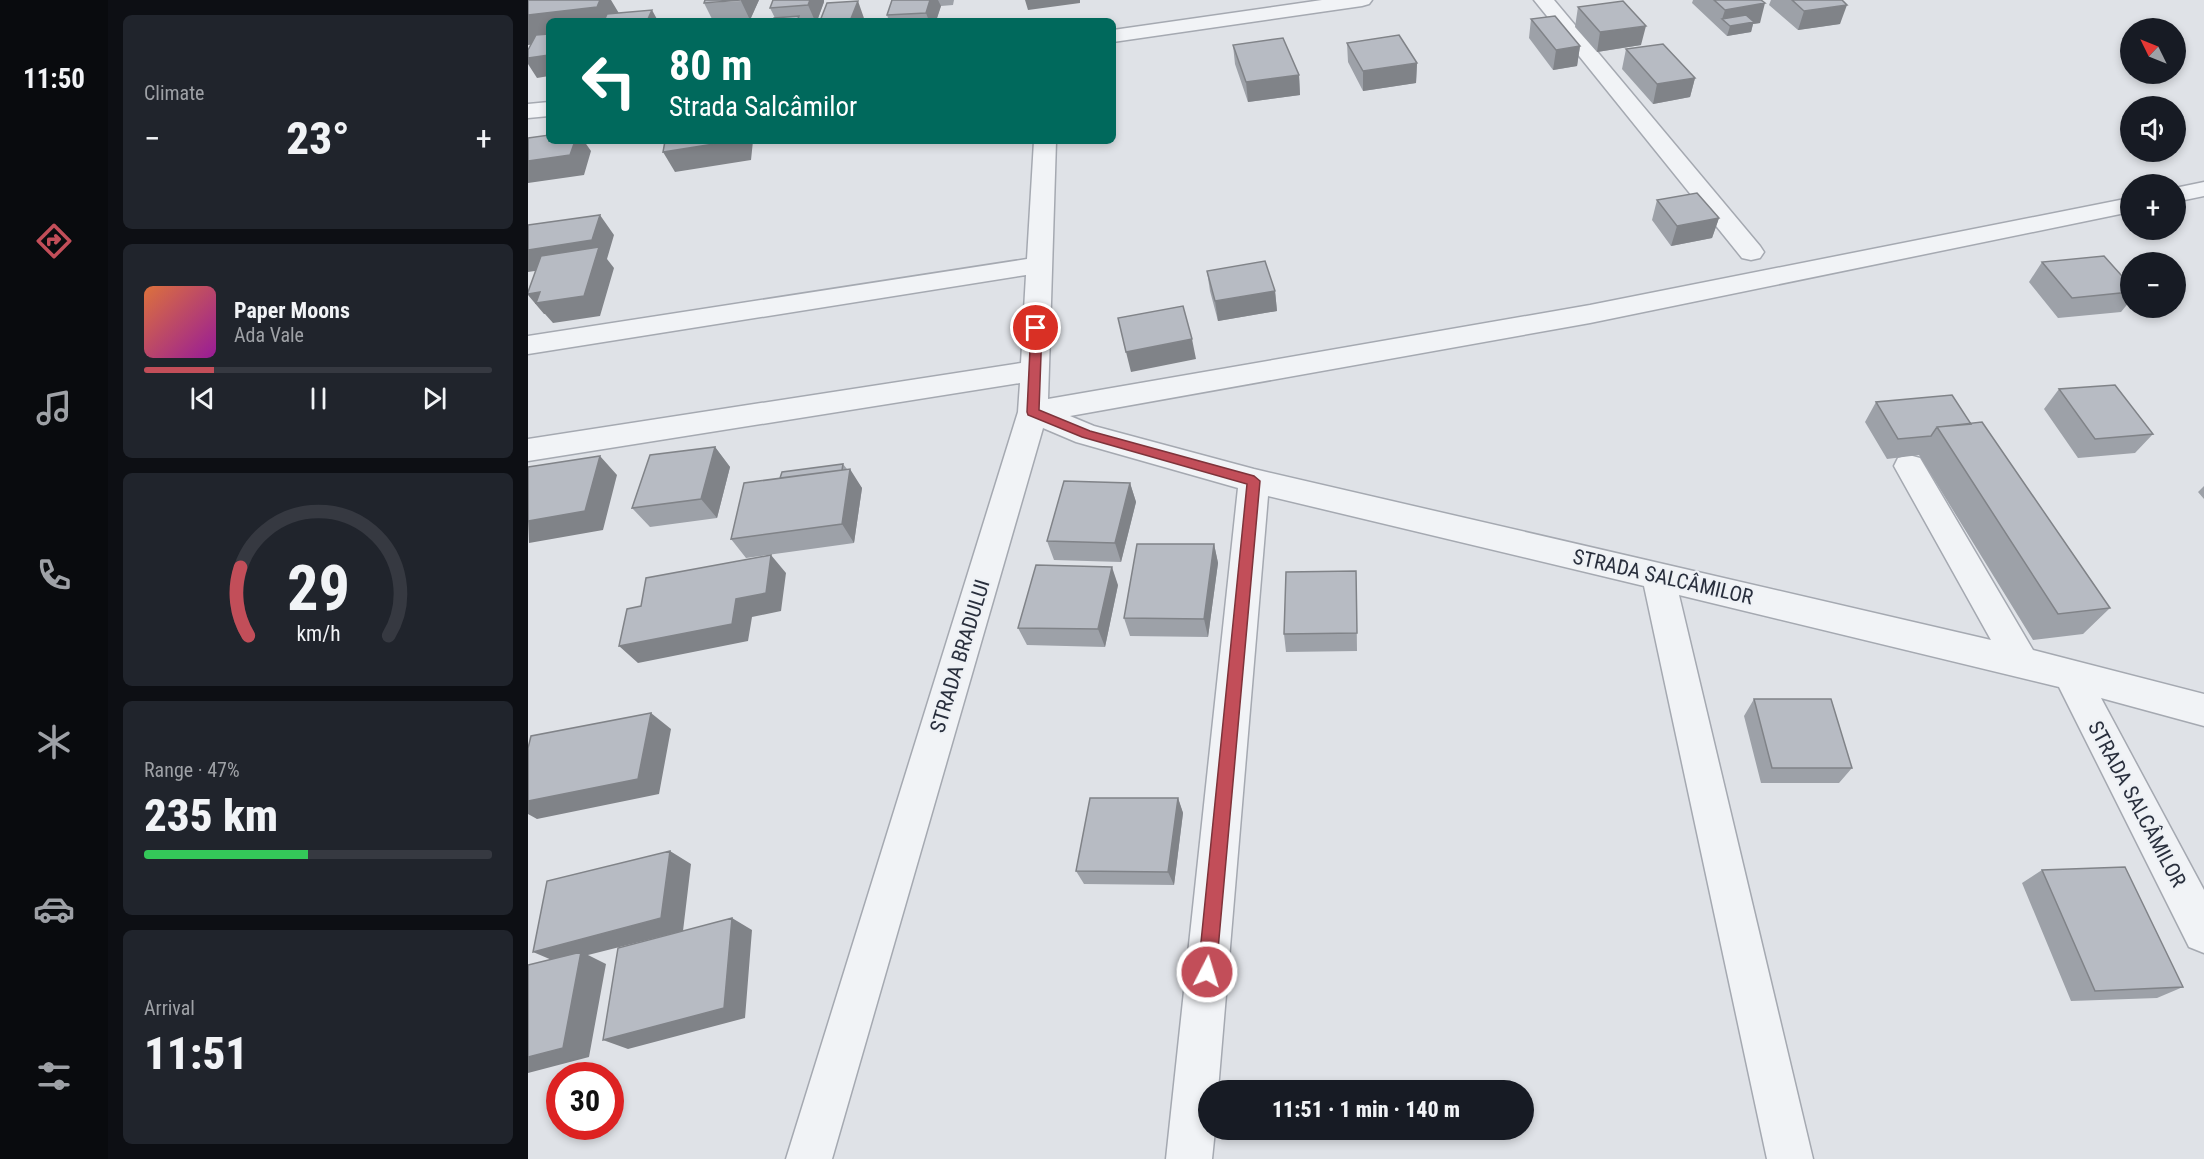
<!DOCTYPE html>
<html lang="en">
<head>
<meta charset="utf-8">
<style>
	body { margin:0; font-family:"Roboto Condensed",sans-serif; background:#20242c; color:#f1f3f6; height:100vh; display:flex; flex-direction:column; font-size:22px; white-space:nowrap }
	* { box-sizing:border-box; margin:0 }
	p { font-size:20px; color:#9ea1a6 }
	.icon { flex:none; width:33px; height:33px; fill:none; stroke:currentColor; stroke-width:2; stroke-linecap:round; stroke-linejoin:round }
	.map { position:relative; flex:1; overflow:hidden }
	.panel { display:flex; flex-direction:column; gap:15px; padding:15px; background:#0d0f14; width:420px }
	.panel>* { flex:none }
	.top-card { position:absolute; left:18px; top:18px; width:570px; height:126px; border-radius:9px; box-shadow:0 3px 9px #0003; background:#00695c; color:#fff; overflow:hidden }
	.needle { width:39px; rotate:313deg }
	.controls { position:absolute; left:1592px; top:18px; display:grid; gap:12px }
	.controls a { display:grid; place-items:center; width:66px; height:66px; border-radius:50%; background:#171b24; box-shadow:0 3px 9px #0003; font-size:30px }
	.speed { position:absolute; left:18px; top:1062px; display:flex; gap:12px; font-size:30px; font-weight:700; text-align:center }
	.speed>* { display:grid; place-content:center; width:78px; height:78px; border-radius:50%; background:#171b24; box-shadow:0 3px 9px #0003; line-height:1 }
	.speed .limit { border:9px solid #d22; background:#fff; color:#111 }
	.pin { position:absolute; display:grid; place-items:center; width:51px; height:51px; color:#fff; margin:-26px; border:3px solid #fff; border-radius:50%; box-shadow:0 2px 6px #0007 }
	.me { position:absolute; width:66px; margin:-33px; rotate:5deg; stroke-linejoin:round; filter:drop-shadow(0 0 4px #0008) }
	.turn { display:flex; align-items:center; gap:21px; height:126px; padding:0 24px; font-size:27px }
	.turn .icon { width:78px; height:78px; stroke-width:2.5 }
	.turn b { display:block; font-size:42px; line-height:51px }
	.big { font-size:45px; font-weight:800; line-height:1.1 }
	.panel .tile { flex:1; display:flex; flex-direction:column; justify-content:center; gap:9px; min-width:0; padding:0 21px; border-radius:9px; background:#20242c }
	.panel .dial { align-items:center; gap:0 }
	.dial svg { height:156px; overflow:visible; fill:none; stroke:#363941; stroke-width:7; stroke-linecap:round; text-anchor:middle }
	.dial text { fill:#f1f3f6; stroke:none }
	.song { display:flex; align-items:center; gap:18px }
	.cover { width:72px; height:72px; border-radius:9px; background:linear-gradient(135deg,hsl(20 70% 55%),hsl(300 70% 35%)) }
	.played { height:6px; border-radius:3px; background:linear-gradient(90deg,#c24e59 20%,#363941 20%) }
	.keys { display:flex; justify-content:space-around; direction:ltr }
	.heat { display:flex; justify-content:space-between; align-items:center; font-size:33px; direction:ltr }
	.charge { height:9px; border-radius:4px; background:linear-gradient(90deg,#34c759 47%,#363941 0) }
	.trip { position:absolute; left:670px; top:1080px; width:336px; height:60px; border-radius:30px; background:#171b24; box-shadow:0 3px 9px #0003; font-weight:800; line-height:60px; text-align:center }
	main { display:flex; flex:1; min-height:0 }
	.dock { display:flex; flex-direction:column; width:108px; justify-content:space-around; align-items:center; background:#090b0e; color:#9ea1a6 }
	.dock .icon { width:42px; height:42px }
	.dock .selected { color:#c24e59 }
	.dock b { font-size:27px; color:#f1f3f6 }
	.map>svg:first-child { display:block }
</style>
</head>
<body>
<main>
<nav class="dock">
<b>11:50</b>
<svg class="icon selected" aria-label="directions" viewBox="0 0 24 24"><path d="M12 3l9 9-9 9-9-9zM9 14v-3h6M13 9l2 2-2 2"/></svg>
<svg class="icon" aria-label="music" viewBox="0 0 24 24"><path d="M9 18V5l10-2v13"/><circle cx="6" cy="18" r="3"/><circle cx="16" cy="16" r="3"/></svg>
<svg class="icon" aria-label="phone" viewBox="0 0 24 24"><path d="M5 4h4l2 5-3 2q2 4 5 5l2-3 5 2v4C11 20 4 13 5 4z"/></svg>
<svg class="icon" aria-label="climate" viewBox="0 0 24 24"><path d="M12 3v18M4 7l16 10M4 17L20 7"/></svg>
<svg class="icon" aria-label="car" viewBox="0 0 24 24"><path d="M5 17H2v-5l4-1 3-4h7l3 4 3 1v5h-3M9 17h6M6 11h13"/><circle cx="7" cy="17" r="2"/><circle cx="17" cy="17" r="2"/></svg>
<svg class="icon" aria-label="filters" viewBox="0 0 24 24"><path d="M4 7h16M4 17h16"/><circle cx="9" cy="7" r="2"/><circle cx="15" cy="17" r="2"/></svg>
</nav>
<section class="panel">
<div class="tile"><p>Climate</p>
<div class="heat"><a>−</a><b class="big">23°</b><a>+</a></div>
</div>
<div class="tile">
<div class="song"><i class="cover"></i><div><b>Paper Moons</b><p>Ada Vale</p></div></div>
<div class="played"></div>
<div class="keys"><svg class="icon" aria-label="previous" viewBox="0 0 24 24"><path d="M18 5L8 12l10 7zM5 5v14"/></svg><svg class="icon" aria-label="pause" viewBox="0 0 24 24"><path d="M8 5v14M16 5v14"/></svg><svg class="icon" aria-label="next" viewBox="0 0 24 24"><path d="M6 5l10 7-10 7zM19 5v14"/></svg></div>
</div>
<div class="tile dial"><svg viewBox="0 0 100 80">
<path d="M14 69A42 42 0 1 1 86 69"/>
<path d="M14 69A42 42 0 0 1 10 34" stroke="#c24e59"/>
<text x="50" y="56" font-size="32" font-weight="700">29</text>
<text x="50" y="72" font-size="11">km/h</text>
</svg></div>
<div class="tile"><p>Range · 47%</p><b class="big">235 km</b><div class="charge"></div></div>
<div class="tile"><p>Arrival</p><b class="big">11:51</b></div>
</section>
<div class="map">
<svg width="1676" height="1159" viewBox="0 0 1676 1159">
	<rect width="100%" height="100%" fill="#dfe2e7"/>
	<g fill="none" stroke-linecap="round" stroke-linejoin="round">
		<defs>
			<path id="minor" d="M794 0H844L841 4 834 6 585 42V30Z
				M1006 0H1026L1232 246 1236 252 1232 258 1223 260 1214 258Z
				M21 102V116L0 118V104Z
				M506 141H528L520 399 1062 305 1602 198V212L1062 323 542 416 566 426 726 469 1463 640 1366 466 1370 458 1381 455 1392 458 1505 650 1676 694V726L1573 698 1676 890V953L1661 947 1531 687 1151 595 1285 1159H1239L1116 586 740 496 690 1090H681V1130H687L684 1159H638L710 488 548 442 515 428 304 1159H258L490 412 492 383 0 461V439L493 363 498 275 0 354V336L499 259Z
				M1676 182V196L1647 202V188Z"/>
		</defs>
		<use href="#minor" stroke="#a5a9b1" stroke-width="3"/>
		<use href="#minor" fill="#f1f3f6" fill-rule="evenodd"/>
	</g>
	<path fill="#9da1a8" d="M231 0 222 20 205 21H185L176 3Z
		M364 0H426L425 5 413 6 408 21H361L359 15Z
		M1165 0H1233L1232 23 1225 24 1223 32 1199 36 1164 3Z
		M1243 0H1314L1312 24 1270 30 1241 5Z
		M296 2 289 21H245L247 18 242 8Z
		M1050 7 1113 45 1069 52 1047 27Z
		M1003 19 1052 46 1049 66 1025 70 1001 38Z
		M819 43 889 63 888 83 835 91 820 62Z
		M705 45 771 75 772 95 720 102 707 64Z
		M1098 49 1167 78 1162 97 1125 104 1094 69Z
		M1129 200 1191 218 1184 238 1143 246 1124 220Z
		M1514 262 1602 285V301L1593 312 1530 318 1501 282Z
		M679 271 747 291 749 311 690 321 682 291Z
		M1531 389 1625 434 1607 453 1550 458 1516 409Z
		M1348 402 1443 424 1582 608 1555 634 1505 640 1391 455 1359 459 1337 422Z
		M187 447 202 467 189 518 122 527 104 508Z
		M315 464 334 488 326 543 218 558 203 539 252 478Z
		M602 483 608 502 593 562 526 560 519 541Z
		M1676 486V499L1670 492Z
		M686 544 690 563 680 637 602 636 596 618Z
		M828 571 829 651 758 652 756 634Z
		M590 585 577 647 499 645 490 628Z
		M1226 699 1324 768 1311 783H1233L1216 716Z
		M650 798 655 813 646 885 556 884 548 871Z
		M1514 870 1655 987 1629 998 1543 1001 1494 883Z"/>
	<path fill="#808388" d="M72 0H83L92 15 90 21H21V43L0 45V15Z
		M213 0H231L222 20 213 1Z
		M282 0H296V2L289 21H287L280 5Z
		M402 0H410L413 6 408 21H401L398 13Z
		M497 0H552V3L500 10Z
		M330 1 337 21H322Z
		M1237 3 1232 23 1225 24 1223 32 1199 36 1202 26 1194 19 1197 10Z
		M1319 5 1312 24 1270 30 1276 11Z
		M124 10 130 21H119Z
		M1118 26 1113 45 1069 52 1072 32Z
		M1052 46 1049 66 1025 70 1028 50Z
		M21 55V76L9 78 0 64V58Z
		M889 63 888 83 835 91V71Z
		M771 75 772 95 720 102 718 82Z
		M1167 78 1162 97 1125 104 1129 84Z
		M47 141H56L63 151 56 175 0 183V161Z
		M205 141H225L223 160 147 172 135 152Z
		M72 215 86 235 79 259 86 268 72 316 25 323 17 314H16L0 295V294L66 262 0 272V250Z
		M1191 218 1184 238 1143 246 1149 226Z
		M747 291 749 311 690 321 687 301Z
		M664 339 668 359 603 372 598 352Z
		M187 447 202 467 189 518 173 499Z
		M72 456 89 475 75 530 1 543 0 521Z
		M322 469 334 488 326 543 314 524Z
		M602 483 608 502 593 562 587 543Z
		M686 544 690 563 680 637 676 619Z
		M243 555 258 573 253 611 224 617 220 641 110 663 91 646 208 599Z
		M584 567 590 585 577 647 570 629Z
		M123 713 143 729 131 794 9 819 0 814V801Z
		M650 798 655 813 646 885 640 872Z
		M142 851 163 864 155 931 60 955 78 964 61 1057 0 1073V1057L31 963 5 952Z
		M204 918 224 930 217 1018 100 1049 75 1040Z"/>
	<path fill="#b7bbc3" stroke="#808388" stroke-width="1.5" d="M0 0H72L69 7 0 15Z
		M177 0H213L176 3Z
		M245 0H282L280 5 242 8Z
		M364 0H402L398 13 359 15Z
		M1186 0H1233L1237 3 1197 10Z
		M1264 0H1314L1319 5 1276 11Z
		M330 1 322 21H292L299 3Z
		M1095 1 1118 26 1072 32 1050 7Z
		M124 10 119 21H76L79 14Z
		M1218 15 1226 22 1202 26 1194 19Z
		M271 16 269 21H245L246 18Z
		M1027 16 1052 46 1028 50 1003 19Z
		M21 34V55L0 58V50L8 35Z
		M871 35 889 63 835 71 819 43Z
		M755 38 771 75 718 82 705 45Z
		M1135 44 1167 78 1129 84 1098 49Z
		M21 135V141H47L42 155 0 161V138Z
		M137 141H205L135 152Z
		M1169 193 1191 218 1149 226 1129 200Z
		M72 215 64 240 0 250V225Z
		M71 247 56 296 8 303 12 292 0 294V292L13 256Z
		M1576 256 1602 285V292L1544 298 1514 262Z
		M737 261 747 291 687 301 679 271Z
		M655 306 664 339 598 352 590 318Z
		M1587 385 1625 434 1567 439 1531 389Z
		M1424 395 1443 424 1409 427 1403 436 1370 439 1348 402Z
		M1454 422 1582 608 1530 614 1409 427Z
		M187 447 173 499 104 508 122 455Z
		M72 456 57 511 0 521V467Z
		M315 464 314 470 252 478 254 472Z
		M322 469 314 524 203 539 216 483Z
		M536 481 602 483 587 543 519 541Z
		M609 544H686L676 619 596 618Z
		M243 555 238 593 208 599 204 624 91 646 99 609 113 606 118 578Z
		M508 565 584 567 570 629 490 628Z
		M828 571 829 633 756 634 758 572Z
		M1226 699H1303L1324 768H1244Z
		M123 713 110 779 0 801V748L3 736Z
		M562 798H650L640 872 548 871Z
		M142 851 133 918 5 952 19 881Z
		M1597 867 1655 987 1567 991 1514 870Z
		M204 918 196 1008 75 1040 90 948Z
		M53 952 35 1048 0 1057V965Z"/>
	<path fill="#c24e59" stroke="#7e333a" stroke-width="1.5" d="M508 325 514 328 511 410 562 431 726 476 732 481 688 972 685 978 679 981 673 978 670 972 719 484 554 437 500 415 499 412 503 328Z"/>
	<g text-anchor="middle" stroke-width="4.5" stroke-linejoin="round" paint-order="stroke">
		<g font-size="21" fill="#292f3d" stroke="#eef1f5">
			<text transform="translate(1135 577) rotate(13)" y="7">STRADA SALCÂMILOR</text>
			<text transform="translate(432 656) rotate(-73)" y="7">STRADA BRADULUI</text>
			<text transform="translate(1609 804) rotate(62)" y="7">STRADA SALCÂMILOR</text>
		</g>
	</g>
</svg>
<div class="controls">
<a><svg class="needle" viewBox="-14 -14 28 28"><path d="M0-13l5 13h-10z" fill="#e53935"/><path d="M0 13l5-13h-10z" fill="#9ea1a6"/></svg></a>
<a><svg class="icon" aria-label="sound" viewBox="0 0 24 24"><path d="M4 9h4l5-4v14l-5-4H4zM17 9q2 3 0 6"/></svg></a>
<a>+</a>
<a>−</a>
</div>
<div class="speed"><div class="limit">30</div></div>
<div class="pin" style="left:508px;top:328px;background:#d93025"><svg class="icon" aria-label="arrive" viewBox="0 0 24 24"><path d="M6 21V4h12l-3 4 3 4H6"/></svg></div>
<svg class="me" style="left:679px;top:972px" viewBox="-20 -20 40 40"><circle r="17" fill="#c24e59" stroke="#fff" stroke-width="3"/><path d="M0-11L8 9 0 5-8 9z" fill="#fff"/></svg>
<div class="trip">11:51 · 1 min · 140 m</div>
<div class="top-card">
<div class="turn"><svg class="icon" aria-label="left" viewBox="0 0 24 24"><path d="M17 20v-9H6M10 6l-5 5 5 5"/></svg><div><b>80 m</b>Strada Salcâmilor</div></div>
</div>
</div>
</main>
</body>
</html>
